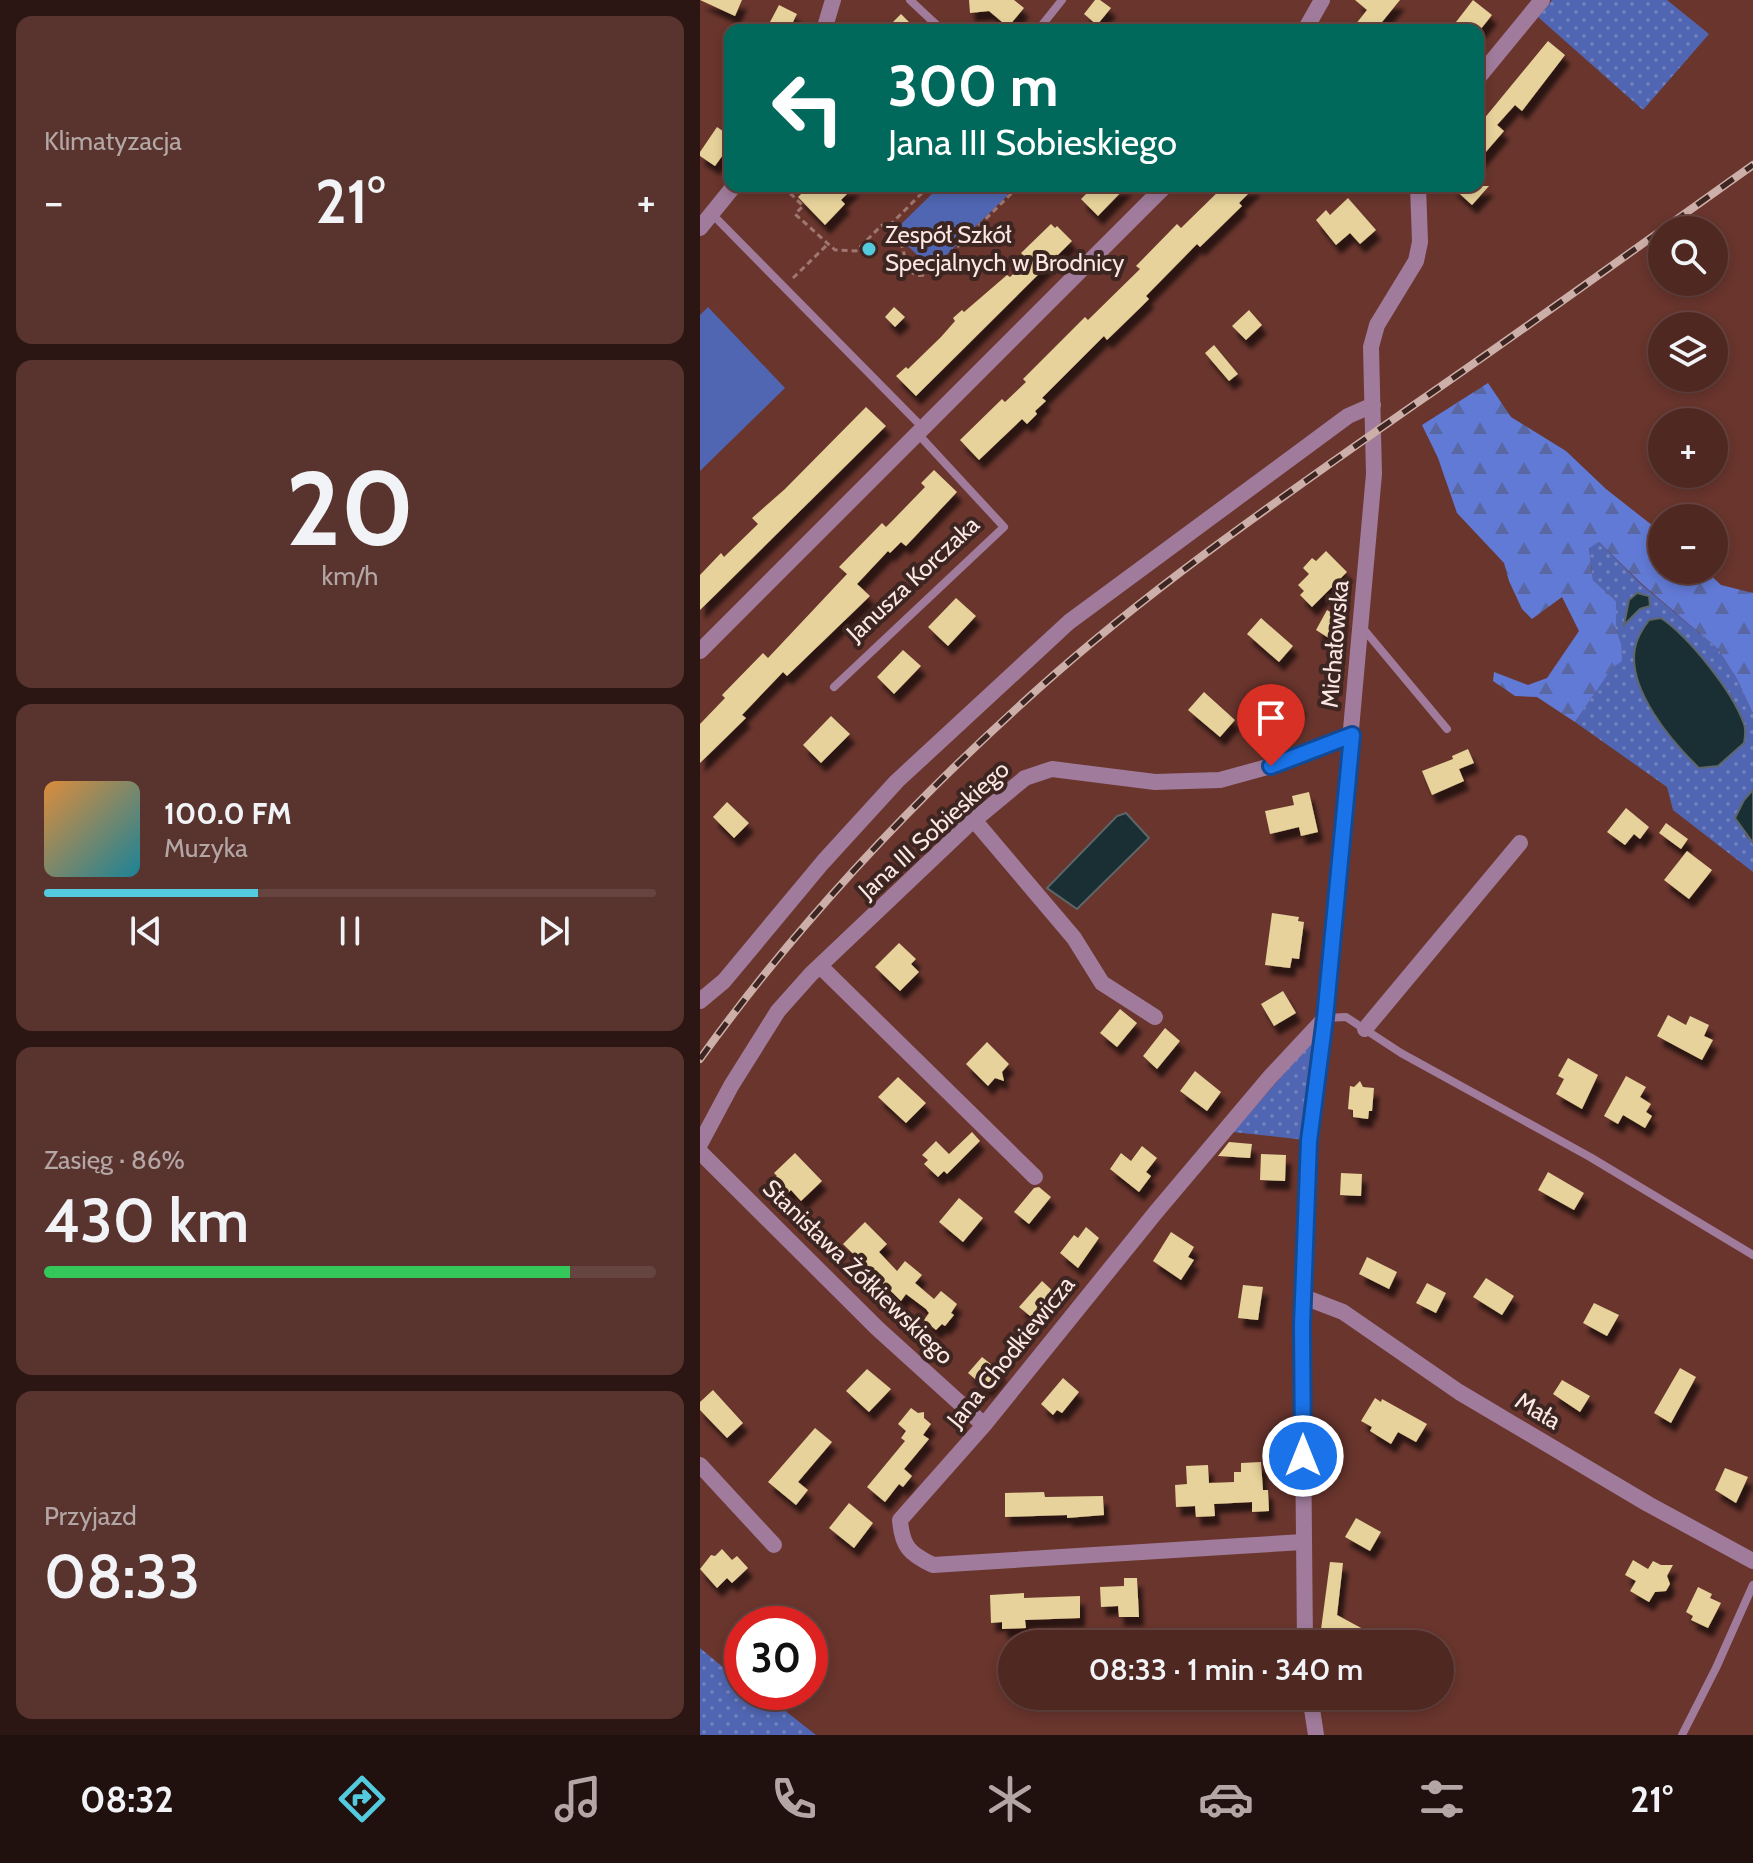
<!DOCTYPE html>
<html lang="pl">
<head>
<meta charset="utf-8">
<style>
	body { margin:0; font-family:Cabin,sans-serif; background:#59342f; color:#f1f3f6; height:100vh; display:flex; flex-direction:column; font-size:30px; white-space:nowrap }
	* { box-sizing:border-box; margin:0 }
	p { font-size:26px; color:#b3a6a5 }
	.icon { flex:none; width:44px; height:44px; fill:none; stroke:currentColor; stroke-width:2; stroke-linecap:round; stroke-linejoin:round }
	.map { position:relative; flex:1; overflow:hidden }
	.panel { display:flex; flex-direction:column; gap:16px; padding:16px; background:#2b1613; width:700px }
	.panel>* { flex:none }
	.banner { position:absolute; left:24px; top:24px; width:760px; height:168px; border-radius:16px; box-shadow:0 4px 12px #0003,0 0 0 2px #664440; background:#00695c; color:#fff; overflow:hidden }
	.buttons { position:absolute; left:948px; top:216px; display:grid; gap:16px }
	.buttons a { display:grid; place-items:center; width:80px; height:80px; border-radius:50%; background:#4f2822; box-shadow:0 4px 12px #0003,0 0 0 2px #664440; font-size:40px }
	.speed { position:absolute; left:24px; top:1606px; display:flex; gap:16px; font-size:40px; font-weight:700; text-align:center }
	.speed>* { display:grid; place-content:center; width:104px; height:104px; border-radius:50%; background:#4f2822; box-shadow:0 4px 12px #0003,0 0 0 2px #664440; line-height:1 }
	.speed .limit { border:12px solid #d22; background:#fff; color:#111 }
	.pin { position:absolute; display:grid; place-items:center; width:68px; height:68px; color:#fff; margin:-82px -34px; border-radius:50% 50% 50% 0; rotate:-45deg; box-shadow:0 0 8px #0007 }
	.pin .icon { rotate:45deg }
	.me { position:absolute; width:88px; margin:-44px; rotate:0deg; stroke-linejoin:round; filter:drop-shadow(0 0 6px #0008) }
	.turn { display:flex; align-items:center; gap:28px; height:168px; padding:0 32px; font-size:36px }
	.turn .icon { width:104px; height:104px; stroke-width:2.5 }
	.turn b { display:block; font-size:56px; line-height:68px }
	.big { font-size:60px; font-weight:600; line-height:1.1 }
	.panel .widget { flex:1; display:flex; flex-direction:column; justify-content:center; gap:12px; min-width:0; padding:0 28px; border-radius:16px; background:#59342f }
	.panel .dial { align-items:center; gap:0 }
	.dial b { font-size:104px; line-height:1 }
	.song { display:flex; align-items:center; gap:24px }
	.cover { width:96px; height:96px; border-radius:12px; background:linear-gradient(135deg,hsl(30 70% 55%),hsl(190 70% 35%)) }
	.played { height:8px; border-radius:4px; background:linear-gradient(90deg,#54cade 35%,#664440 35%) }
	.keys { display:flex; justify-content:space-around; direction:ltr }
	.heat { display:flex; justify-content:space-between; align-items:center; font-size:44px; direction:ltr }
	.charge { height:12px; border-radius:6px; background:linear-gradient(90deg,#34c759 86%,#664440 0) }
	.trip { position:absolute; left:298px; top:1630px; width:456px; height:80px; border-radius:40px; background:#4f2822; box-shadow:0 4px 12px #0003,0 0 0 2px #664440; font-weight:600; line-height:80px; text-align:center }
	.menu { display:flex; height:128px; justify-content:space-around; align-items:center; background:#20100e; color:#b3a6a5 }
	.menu .icon { width:56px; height:56px }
	.menu .selected { color:#54cade }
	.menu b { font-size:36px; color:#f1f3f6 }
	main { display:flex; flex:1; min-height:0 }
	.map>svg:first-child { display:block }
</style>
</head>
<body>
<main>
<section class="panel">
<div class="widget"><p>Klimatyzacja</p>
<div class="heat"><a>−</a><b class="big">21°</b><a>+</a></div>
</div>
<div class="widget dial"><b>20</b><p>km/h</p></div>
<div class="widget">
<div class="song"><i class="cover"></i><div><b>100.0 FM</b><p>Muzyka</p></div></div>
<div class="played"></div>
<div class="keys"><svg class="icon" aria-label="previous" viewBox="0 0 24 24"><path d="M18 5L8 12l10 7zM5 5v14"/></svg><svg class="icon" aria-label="pause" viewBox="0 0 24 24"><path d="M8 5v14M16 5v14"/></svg><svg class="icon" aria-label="next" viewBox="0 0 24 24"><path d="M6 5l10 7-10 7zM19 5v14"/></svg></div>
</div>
<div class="widget"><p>Zasięg · 86%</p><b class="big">430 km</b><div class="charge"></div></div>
<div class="widget"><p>Przyjazd</p><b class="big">08:33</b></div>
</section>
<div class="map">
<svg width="1053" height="1735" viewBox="0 0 1053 1735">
	<defs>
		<pattern id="grass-dots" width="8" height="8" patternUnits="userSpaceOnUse" patternTransform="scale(2)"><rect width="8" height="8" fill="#5166b2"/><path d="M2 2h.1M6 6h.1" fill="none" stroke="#7483c0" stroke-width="1.8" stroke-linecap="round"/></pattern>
		<pattern id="forest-firs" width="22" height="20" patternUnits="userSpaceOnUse" patternTransform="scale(2)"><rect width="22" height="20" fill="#617ad5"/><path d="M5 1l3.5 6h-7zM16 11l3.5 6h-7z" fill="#5967a2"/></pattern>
		<filter id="shadow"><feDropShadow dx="5" dy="9" stdDeviation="2" flood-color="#0009"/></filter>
	</defs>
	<rect width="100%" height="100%" fill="#69352d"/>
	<path fill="url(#grass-dots)" fill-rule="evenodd" d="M852 0H967L1009 34 943 110 838 17Z
		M899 542 941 584 1018 649 1037 679 1053 714V790L1044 800 1045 835 1053 843V872L973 810 967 787 875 722 912 667 921 643 916 629V601L893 580 889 547ZM972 626 999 653 1019 681 1045 726 1044 743Z
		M613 1040 605 1140 533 1132Z
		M0 1648 42 1683V1692L65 1695 116 1735H0Z"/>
	<path fill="url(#forest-firs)" d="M788 383 811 417 866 451 906 489 962 533V570H1005L1021 585 1053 593V714L1037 679 1018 649 942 584 899 542 889 548 893 580 916 601V629L921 643 922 661 912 668 875 722 837 697 815 696 793 681 794 672 828 685 847 678 879 631 862 597 832 619 822 609 809 581 804 563 757 513 738 458 722 425Z"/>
	<path fill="#5166b2" d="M240 186H299L308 195 232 269 193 232Z
		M8 307 85 388 0 471V315Z"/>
	<path fill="#192f33" stroke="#5d6668" stroke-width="2" d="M937 593 949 596 950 606 940 609 924 625 929 600Z
		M961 618C989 637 1033 692 1044 724 1046 729 1045 737 1044 743L1018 766 999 768C971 741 927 689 935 648 937 638 943 628 949 620Z
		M1053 790V843L1035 818 1044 800Z
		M426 813 449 838 377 909 347 888 417 816Z"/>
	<path fill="#e6d29a" filter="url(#shadow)" d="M0 0H42L35 16Z
		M269 0H314L324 8 308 27 289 11 270 13Z
		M395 0H400L411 8 397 25 384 14Z
		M655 0H700L682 22 692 30H651L667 10Z
		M773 0 792 15 780 30H765L756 22Z
		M79 5 97 14 89 30H74L77 25 70 22Z
		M201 14 217 30H185Z
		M848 41 865 55 822 111 815 105 797 125 804 131 778 161V126Z
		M17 127 30 136V145L15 166 0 156V152Z
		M109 186H155L141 200 145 204 125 225 98 197Z
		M394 186H427L398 216 381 199Z
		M524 186H556L539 203 542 206 500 247 497 244 446 296 449 299 439 309 407 340 404 336 342 398 346 401 335 411 337 414 327 424 322 419 279 460 260 440 302 399 305 402 326 382 323 379 385 317 388 320 440 269 436 266 477 224 481 228Z
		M751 186H789L772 205Z
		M648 198 676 230 660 244 650 233 636 245 616 220 626 210 630 215Z
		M351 224 355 228 357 226 372 241 216 396 196 376 206 367 208 369 241 337 255 321 253 318 262 310 264 312 307 275 310 277 328 260 321 253Z
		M194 307 205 317 195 327 185 317Z
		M549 310 562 325 546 340 532 326Z
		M514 345 538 374 529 381 505 353Z
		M166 407 186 426 0 610V575L21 553 24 557 58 524 52 518 85 489Z
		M234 470 257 492 206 546 201 542 190 553 188 551 157 584 170 596 87 676 83 672 42 715 46 718 0 763V724L25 698 22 695 63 653 68 658 147 574 139 567 182 523 186 527 195 518 225 487 221 483Z
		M626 551 647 572 612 607 600 595 604 591 598 585 609 574 603 568 612 558 616 561Z
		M256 598 276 616 248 646 228 627Z
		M627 610 643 620 632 640 616 630Z
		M561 618 593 646 579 662 547 634Z
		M203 650 221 666 194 694 177 677Z
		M583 689 601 705 583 725 565 710Z
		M504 692 535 720 520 737 488 710Z
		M131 716 150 734 121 763 103 745Z
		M768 749 774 763 759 769 764 781 732 795 722 771 753 759 752 756Z
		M609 792 618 832 601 836 599 827 570 834 565 811 594 805 592 796Z
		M27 802 49 823 34 838 13 817Z
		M926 808 949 827 940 839 934 834 925 845 907 832Z
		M966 823 988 839 981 849 959 833Z
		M987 851 1012 870 989 899 964 880Z
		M572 913 599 917 598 921 604 922 599 959 592 958 590 968 565 965Z
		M199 943 216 959 211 964 219 972 200 991 175 967Z
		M583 991 596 1013 574 1026 561 1004Z
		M420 1009 437 1023 417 1047 400 1033Z
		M968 1015 986 1025 990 1016 1009 1025 1004 1036 1013 1040 1002 1060 957 1036Z
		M465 1028 480 1041 457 1069 443 1056Z
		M287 1042 309 1064 302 1072 304 1081 295 1078 288 1086 266 1064Z
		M868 1058 898 1075 882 1109 856 1094 864 1079 858 1076Z
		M495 1071 521 1092 507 1111 480 1091Z
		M926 1076 946 1087 940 1097 951 1104 946 1112 952 1116 945 1128 923 1115 918 1124 904 1116Z
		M198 1077 226 1103 206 1123 178 1097Z
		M660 1081 663 1087 674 1088 672 1111H669L668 1119 653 1117V1110L648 1109 650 1086 654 1087Z
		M272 1132 280 1141 247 1174 244 1171 238 1177 224 1164 228 1160 222 1155 236 1141 249 1154Z
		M529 1142 552 1144 550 1158 518 1156Z
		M442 1146 457 1158 446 1172 451 1176 439 1192 410 1169 421 1153 431 1161Z
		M95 1153 122 1181 101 1201 91 1190 85 1196 70 1182 77 1176 74 1173Z
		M561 1154 586 1155 585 1181 560 1180Z
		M848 1172 884 1193 874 1210 838 1190Z
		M641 1173 662 1174 661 1196 640 1195Z
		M339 1187 351 1197 329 1224 314 1212 334 1188Z
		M259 1198 283 1218 263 1242 239 1222Z
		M165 1222 187 1244 179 1252 197 1271 205 1261 222 1275 215 1283 234 1299 241 1291 257 1304 251 1313 254 1315 245 1326 242 1324 236 1330 224 1320 229 1313 226 1309 206 1294 201 1301 143 1244Z
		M386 1227 399 1238 378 1268 360 1253 374 1235 378 1238Z
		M471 1232 494 1247 488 1257 494 1260 481 1280 453 1261Z
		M667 1257 697 1272 689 1289 659 1274Z
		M786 1278 814 1296 802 1315 773 1297Z
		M342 1281 355 1293 335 1320 319 1307Z
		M727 1283 746 1293 736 1313 716 1303Z
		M543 1285 563 1287 558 1320 538 1318Z
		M894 1303 919 1315 907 1336 883 1323Z
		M282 1357 301 1372 287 1389 268 1373Z
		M980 1368 996 1377 971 1423 954 1413Z
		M167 1369 191 1389 169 1412 146 1391Z
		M363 1378 379 1392 362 1413 357 1410 353 1415 341 1404Z
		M862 1380 890 1396 880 1412 853 1394Z
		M13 1390 43 1423 27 1438 0 1410V1402Z
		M675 1398 681 1402 682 1399 727 1424 716 1442 698 1432 691 1444 670 1431 672 1427 661 1421Z
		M211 1408 218 1413 224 1412V1418L231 1424 223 1435 229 1439 204 1469 212 1476 203 1487 199 1484 185 1502 167 1487 205 1441 201 1438 206 1431 198 1424Z
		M115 1428 132 1442 98 1482 108 1490 96 1505 68 1482Z
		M561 1462 563 1490H568L569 1511 552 1512V1502L514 1504 515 1516 496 1517 495 1506 476 1507 475 1485 487 1484 486 1466 508 1465 509 1483 534 1482V1472H541V1463Z
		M1025 1468 1048 1477 1036 1503 1015 1490Z
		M344 1492 345 1497 403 1496 404 1515 367 1518V1515L305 1517V1493Z
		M149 1503 173 1523 154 1548 129 1528Z
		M656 1518 681 1532 670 1551 645 1537Z
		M22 1549 32 1560 37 1556 48 1568 32 1583 27 1578 17 1588 0 1569 11 1555 15 1556Z
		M933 1560 948 1569 953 1561 961 1565H973L967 1576 970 1584 966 1591 955 1592 949 1602 930 1591 936 1581 925 1575Z
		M630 1562 643 1563 637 1615 691 1644H633L620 1637Z
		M424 1578H437L439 1617H419L418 1606 401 1607 400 1587 424 1586Z
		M998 1587 1012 1594 1010 1598 1021 1603 1008 1628 991 1620 993 1616 986 1612Z
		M324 1593V1598L380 1596V1618L325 1620 326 1628 302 1629V1622L291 1623 290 1595Z"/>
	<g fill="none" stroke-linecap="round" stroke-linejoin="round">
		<path stroke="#9f7770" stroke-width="3" stroke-dasharray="6 4" stroke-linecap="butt" d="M83 186 103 206 95 214 135 250 156 251 182 225 186 229
			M229 186 186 229C208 249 200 244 208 269 216 277 222 277 232 272L319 186
			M93 278 128 244"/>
		<path stroke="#a07b9b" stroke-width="8" d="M210 0 242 30
			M338 30 362 0
			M13 215 223 428
			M661 626 747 729
			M134 687 304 527 218 434
			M625 1018 646 1017 701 1053 890 1157 1053 1255
			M982 1735 1016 1668 1053 1585"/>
		<path stroke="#a07b9b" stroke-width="16" d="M124 30 133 0
			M605 30 622 0
			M778 78 842 0
			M0 228 34 186
			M0 651 465 186
			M274 820 374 938 402 983 455 1017
			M120 966 335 1177
			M0 1001 24 981 123 862 197 781 369 622 648 416 673 405
			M665 1029 820 843
			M0 1144 31 1086 78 1011 111 974 267 826 325 778 352 769 455 782 520 780 571 766 652 735
			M0 1152 177 1328 284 1425
			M604 1297 643 1312 759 1392 948 1504 1053 1561
			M0 1465 74 1545
			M603 1542 233 1565C210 1554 202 1547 200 1520L284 1425 456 1212 570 1077 625 1018
			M605 1644 602 1325 609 1141 625 1018 674 474 671 347 677 325 716 261 720 242 718 186
			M610 1696 616 1735"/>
		<defs>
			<path id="rail" d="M0 1059C97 924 214 800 338 689 454 585 584 496 711 407 826 328 939 246 1053 165"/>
		</defs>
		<use href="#rail" stroke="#cdafa9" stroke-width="8"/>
		<use href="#rail" stroke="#3d2521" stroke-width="5" stroke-dasharray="15" stroke-linecap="butt"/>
	</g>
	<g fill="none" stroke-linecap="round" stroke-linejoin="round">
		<defs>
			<path id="route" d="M571 766 652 735 625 1018 609 1141 602 1325 603 1456"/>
		</defs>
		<use href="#route" stroke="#114b97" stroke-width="20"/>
		<use href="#route" stroke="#1a73e8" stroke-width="14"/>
	</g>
	<circle fill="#54cade" stroke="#3d2521" stroke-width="3" cx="169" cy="249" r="8"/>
	<g text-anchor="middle" stroke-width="8" stroke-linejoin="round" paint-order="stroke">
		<g font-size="24" fill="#fbe7e3" stroke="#3d2521" text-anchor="start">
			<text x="185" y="243">Zespół Szkół<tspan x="185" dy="28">Specjalnych w Brodnicy</tspan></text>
		</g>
		<g font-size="24" fill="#fbe7e3" stroke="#3d2521">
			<text transform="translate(213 579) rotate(-43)" y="8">Janusza Korczaka</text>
			<text transform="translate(635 644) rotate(-85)" y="8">Michałowska</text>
			<text transform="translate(234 830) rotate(-42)" y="8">Jana III Sobieskiego</text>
			<text transform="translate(158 1272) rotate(44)" y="8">Stanisława Żółkiewskiego</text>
			<text transform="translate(311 1352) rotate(-51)" y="8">Jana Chodkiewicza</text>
			<text transform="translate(838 1411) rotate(31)" y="8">Mała</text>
		</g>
	</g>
</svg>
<div class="buttons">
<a><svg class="icon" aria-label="search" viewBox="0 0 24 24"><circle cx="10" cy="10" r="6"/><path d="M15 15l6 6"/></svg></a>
<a><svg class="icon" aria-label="layers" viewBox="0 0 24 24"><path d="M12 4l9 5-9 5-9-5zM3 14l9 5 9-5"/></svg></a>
<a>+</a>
<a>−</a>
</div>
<div class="speed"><div class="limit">30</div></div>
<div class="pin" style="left:571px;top:766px;background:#d93025"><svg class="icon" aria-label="arrive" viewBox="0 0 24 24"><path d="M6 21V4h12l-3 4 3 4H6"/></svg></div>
<svg class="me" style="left:603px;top:1456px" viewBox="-20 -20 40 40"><circle r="17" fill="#1a73e8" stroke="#fff" stroke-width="3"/><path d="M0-11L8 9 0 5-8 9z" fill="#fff"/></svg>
<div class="trip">08:33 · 1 min · 340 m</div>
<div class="banner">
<div class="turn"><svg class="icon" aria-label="left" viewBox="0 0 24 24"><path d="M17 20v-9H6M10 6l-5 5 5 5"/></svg><div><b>300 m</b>Jana III Sobieskiego</div></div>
</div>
</div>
</main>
<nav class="menu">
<b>08:32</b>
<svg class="icon selected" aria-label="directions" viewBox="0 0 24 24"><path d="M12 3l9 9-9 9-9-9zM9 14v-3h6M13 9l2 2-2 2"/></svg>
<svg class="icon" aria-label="music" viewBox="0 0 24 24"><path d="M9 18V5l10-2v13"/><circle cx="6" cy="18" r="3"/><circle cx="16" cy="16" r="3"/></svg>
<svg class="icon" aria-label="phone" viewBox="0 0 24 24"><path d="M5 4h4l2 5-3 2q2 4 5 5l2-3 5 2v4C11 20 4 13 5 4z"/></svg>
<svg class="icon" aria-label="climate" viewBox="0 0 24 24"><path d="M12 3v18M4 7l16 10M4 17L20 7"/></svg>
<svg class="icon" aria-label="car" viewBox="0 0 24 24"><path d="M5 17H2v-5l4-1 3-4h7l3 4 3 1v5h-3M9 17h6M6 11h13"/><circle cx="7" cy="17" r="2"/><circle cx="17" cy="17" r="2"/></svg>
<svg class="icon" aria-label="filters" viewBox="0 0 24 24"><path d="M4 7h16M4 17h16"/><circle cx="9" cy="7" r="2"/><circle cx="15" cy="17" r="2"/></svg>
<b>21°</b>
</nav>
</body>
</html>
